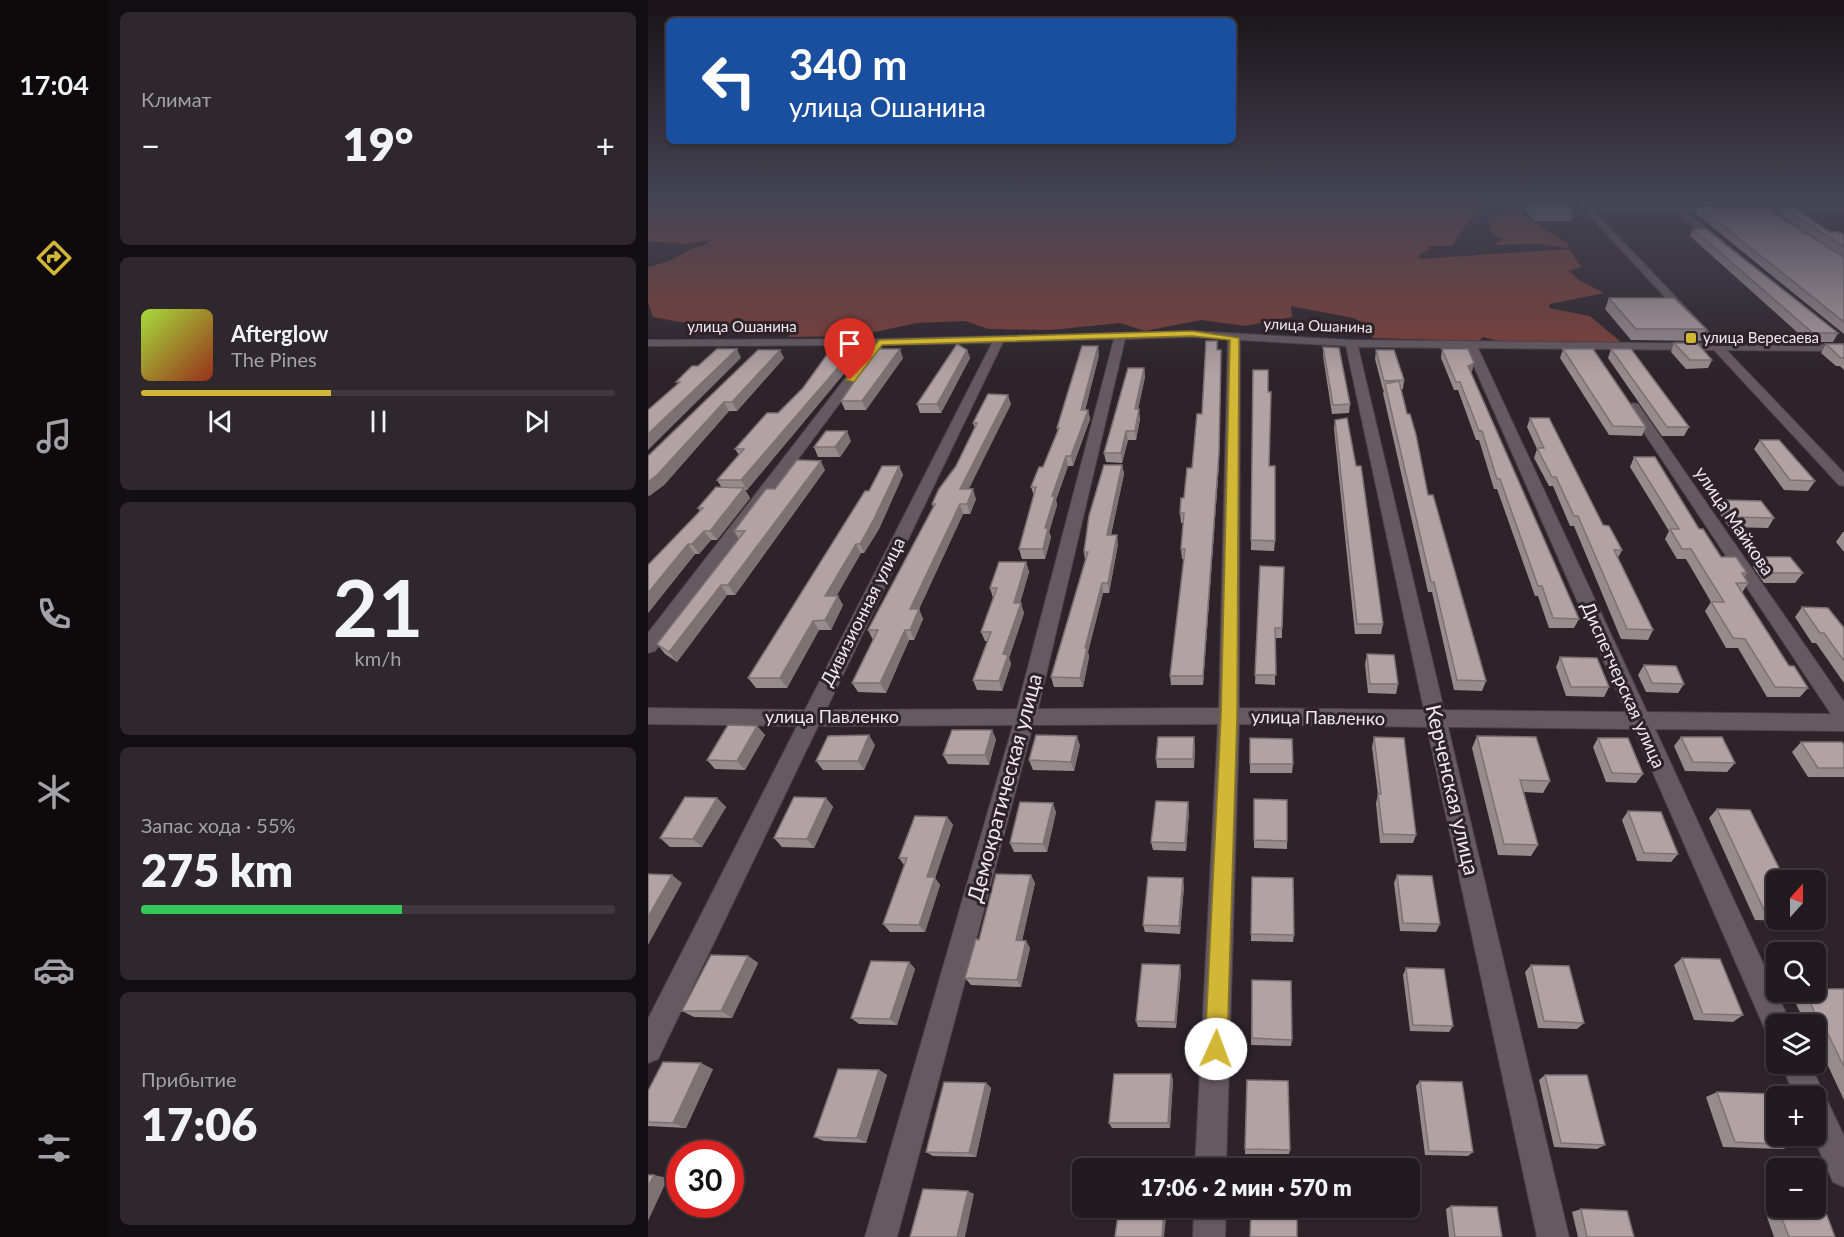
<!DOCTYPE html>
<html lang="ru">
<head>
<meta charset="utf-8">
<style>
	body { margin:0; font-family:Lato,sans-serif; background:#2e272c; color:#f1f3f6; height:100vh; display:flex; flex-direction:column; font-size:22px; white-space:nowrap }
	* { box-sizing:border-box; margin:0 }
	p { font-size:20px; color:#a2a1a4 }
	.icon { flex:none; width:33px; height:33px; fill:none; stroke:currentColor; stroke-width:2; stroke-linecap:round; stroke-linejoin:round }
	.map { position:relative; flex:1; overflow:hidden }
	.details { display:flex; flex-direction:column; gap:12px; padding:12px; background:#130e11; width:540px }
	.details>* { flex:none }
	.hud { position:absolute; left:18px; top:18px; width:570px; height:126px; border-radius:9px; box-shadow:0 2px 4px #0004,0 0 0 2px #3f383d; background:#1a4fa0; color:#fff; overflow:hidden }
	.needle { width:39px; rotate:21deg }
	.controls { position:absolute; left:1118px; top:870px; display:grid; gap:12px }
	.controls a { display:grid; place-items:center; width:60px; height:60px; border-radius:9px; background:#221a1f; box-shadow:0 2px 4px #0004,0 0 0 2px #3f383d; font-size:30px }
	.speed { position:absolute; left:18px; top:1140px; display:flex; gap:12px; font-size:30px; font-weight:700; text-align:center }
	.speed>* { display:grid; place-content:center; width:78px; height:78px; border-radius:50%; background:#221a1f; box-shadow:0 2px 4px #0004,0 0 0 2px #3f383d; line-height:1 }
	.speed .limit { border:9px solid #d22; background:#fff; color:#111 }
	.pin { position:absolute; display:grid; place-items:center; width:51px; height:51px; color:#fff; margin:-62px -26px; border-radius:50% 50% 50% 0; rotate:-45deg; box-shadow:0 0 6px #0007 }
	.pin .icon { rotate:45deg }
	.me { position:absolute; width:66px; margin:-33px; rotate:2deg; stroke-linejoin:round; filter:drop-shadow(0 0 4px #0008) }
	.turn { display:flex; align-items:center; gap:21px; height:126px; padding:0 24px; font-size:27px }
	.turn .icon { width:78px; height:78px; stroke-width:2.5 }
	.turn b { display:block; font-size:42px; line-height:51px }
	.big { font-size:45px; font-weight:800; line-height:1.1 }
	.details .widget { flex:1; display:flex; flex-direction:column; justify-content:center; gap:9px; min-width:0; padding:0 21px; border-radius:9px; background:#2e272c }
	.details .dial { align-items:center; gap:0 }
	.dial b { font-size:78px; line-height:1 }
	.song { display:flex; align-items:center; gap:18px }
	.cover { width:72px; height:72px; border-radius:9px; background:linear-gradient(135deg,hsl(80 70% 55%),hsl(10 70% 35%)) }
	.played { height:6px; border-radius:3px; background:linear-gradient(90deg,#d2b635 40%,#3f383d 40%) }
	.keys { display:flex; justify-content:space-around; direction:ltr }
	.heat { display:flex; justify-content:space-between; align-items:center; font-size:33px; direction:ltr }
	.charge { height:9px; border-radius:4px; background:linear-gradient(90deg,#34c759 55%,#3f383d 0) }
	.trip { position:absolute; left:424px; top:1158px; width:348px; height:60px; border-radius:9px; background:#221a1f; box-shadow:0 2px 4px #0004,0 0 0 2px #3f383d; font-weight:800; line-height:60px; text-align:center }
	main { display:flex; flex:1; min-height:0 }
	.menu { display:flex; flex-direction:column; width:108px; justify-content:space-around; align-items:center; background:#0e0a0c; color:#a2a1a4 }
	.menu .icon { width:42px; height:42px }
	.menu .selected { color:#d2b635 }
	.menu b { font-size:27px; color:#f1f3f6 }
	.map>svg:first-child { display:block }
</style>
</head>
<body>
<main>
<nav class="menu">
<b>17:04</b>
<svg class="icon selected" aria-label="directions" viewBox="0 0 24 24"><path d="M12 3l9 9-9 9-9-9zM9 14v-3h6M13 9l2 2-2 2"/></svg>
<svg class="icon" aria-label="music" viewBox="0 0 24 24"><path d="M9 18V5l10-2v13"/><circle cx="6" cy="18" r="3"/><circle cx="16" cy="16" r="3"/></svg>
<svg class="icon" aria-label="phone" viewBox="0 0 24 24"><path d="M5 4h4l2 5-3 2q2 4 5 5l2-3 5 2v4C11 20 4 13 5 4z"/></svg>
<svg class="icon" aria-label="climate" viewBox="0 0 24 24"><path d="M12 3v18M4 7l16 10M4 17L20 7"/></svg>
<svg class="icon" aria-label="car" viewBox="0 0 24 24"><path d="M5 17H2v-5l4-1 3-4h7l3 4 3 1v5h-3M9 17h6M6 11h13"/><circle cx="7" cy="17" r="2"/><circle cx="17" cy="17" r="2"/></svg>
<svg class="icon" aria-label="filters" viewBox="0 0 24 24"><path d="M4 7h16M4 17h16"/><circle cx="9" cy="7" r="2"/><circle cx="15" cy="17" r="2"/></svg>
</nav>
<section class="details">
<div class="widget"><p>Климат</p>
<div class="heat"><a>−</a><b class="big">19°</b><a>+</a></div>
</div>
<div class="widget">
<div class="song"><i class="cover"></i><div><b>Afterglow</b><p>The Pines</p></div></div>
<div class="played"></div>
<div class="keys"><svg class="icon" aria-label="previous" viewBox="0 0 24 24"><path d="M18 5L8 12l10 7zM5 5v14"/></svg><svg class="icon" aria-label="pause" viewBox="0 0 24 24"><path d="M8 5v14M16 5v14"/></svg><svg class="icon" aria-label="next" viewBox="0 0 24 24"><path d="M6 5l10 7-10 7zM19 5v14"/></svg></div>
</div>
<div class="widget dial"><b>21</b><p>km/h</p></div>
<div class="widget"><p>Запас хода · 55%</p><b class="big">275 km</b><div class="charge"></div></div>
<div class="widget"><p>Прибытие</p><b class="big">17:06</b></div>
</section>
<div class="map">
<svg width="1196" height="1237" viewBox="0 0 1196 1237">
	<rect width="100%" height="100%" fill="#2d2329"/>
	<path fill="#7f3f37" d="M0 202H842L820 222 804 246H779L782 249 772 254 771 259 921 249 933 267 921 271 931 280 956 293 902 304 901 308 942 316 974 343 853 342 835 337 831 341 724 338 727 328 705 318 643 306 644 317 597 326 553 320 497 331 472 323 403 330 340 329 317 321 268 323 209 336 141 337V331L87 332 5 317 0 303V267C20 262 24 260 41 250 49 246 56 247 63 240L37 244 0 241Z
		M872 214 919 243 921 248 889 244 846 245 855 239 844 234 840 218Z"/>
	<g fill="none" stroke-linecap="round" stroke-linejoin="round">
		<defs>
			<path id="street" d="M1027 205 1196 208V212L1037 211 1076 242V246L1073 247 1027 211 939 210 935 208 939 206Z
				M544 331 703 340 1196 345V351L830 348 999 712 1183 714 979 407 985 403 990 404 1196 702V731L1007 729 1143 1024H1128V1037L1119 1034 986 729 800 727 921 1237H889L779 727 591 724 578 1168H547L570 724 385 725 249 1237H217L365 725 170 726 10 1059 0 1063V1019L149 726 0 724V708L157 710 344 343 235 345 7 651 0 653V633L223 345 0 346V340L231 339ZM544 337 580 339 571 708 390 709 477 339ZM466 339 369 709 178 710 355 342ZM592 340 698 346 776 710 591 708ZM710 347 818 348 978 712 796 710Z
				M1133 1064H1162L1196 1136V1187L1185 1182 1165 1136H1167V1096H1147Z
				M546 1208H578L577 1237H545Z"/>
			<path id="secondary" d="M929 202H937L1196 473V486L1191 485Z"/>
		</defs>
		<use href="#street" stroke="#4a4147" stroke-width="2"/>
		<use href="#secondary" stroke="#4a4147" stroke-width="2"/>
		<use href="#street" fill="#665a61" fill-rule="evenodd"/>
		<use href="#secondary" fill="#665a61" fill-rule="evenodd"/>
	</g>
	<path fill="#988b8d" d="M872 202H917L925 214 923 221H886Z
		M1033 202H1181L1179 205 1035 203Z
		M1050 206 1188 252 1131 214 1135 207 1182 232 1196 235V334L1047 213Z
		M1045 229 1190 333 1185 342H1160L1042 236Z
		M961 298 1058 329 1053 341 983 340 957 309Z
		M1026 343 1064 360 1060 368 1038 369 1023 352Z
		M1178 344H1196V370L1192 366H1188L1173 353Z
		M675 347 702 404 701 413 684 414 675 356Z
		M794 349 824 372H823L931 619 926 628H901L890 596H887L849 489H846L831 440H828L810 390H806L793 358Z
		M915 349 998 427 994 436 961 435 912 358Z
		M963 349 1041 427 1036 436H1014L960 358Z
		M319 350 322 358 293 413H272L269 404Z
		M728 350 756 380 755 389H753L780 495 838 681 834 691 806 690 784 592H780L735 393 736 390H735L727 359Z
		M451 355 437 410H440L442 419 425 466H420L408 500 409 505 401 532 403 537 397 559H374L371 549 386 496 383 487 395 467 410 432 409 428Z
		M136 358 89 411H81L16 485 1 496 0 494V456Z
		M209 358 99 490H97L102 498 69 540H63L51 554H47L0 613 52 512 50 508 74 488 69 480 91 455 87 449 130 413Z
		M255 358 218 410H197L193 401 218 366 215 360Z
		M496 368 497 377 490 409 492 419 488 440H480L474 463 458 462 456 453Z
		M605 370 621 466 627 541 626 551 603 550Z
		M363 404 320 489 328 499 322 514H315L271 609 275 619 266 640H261L238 693 210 692 204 683 225 640 220 630 285 507 284 504 308 466 327 429 325 423Z
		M882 418 955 525 974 550 970 558 1005 630 1000 640 973 639 926 526H922L905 486H901L886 458 889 449 879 427Z
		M687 420 708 466 735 624 733 634H707L686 429Z
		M1112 440 1167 481 1160 491 1136 490 1106 449Z
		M203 441 192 457H170L166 447Z
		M986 457 1051 529 1073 557 1099 573 1096 577 1100 583 1094 593 1141 666 1160 688 1152 697H1119L1090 648H1078L1057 611 1063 602 1038 559H1029L1017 539 1021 531 982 467Z
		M571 463 555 685H523L522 676 536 559H534L533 549 535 523H533L532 513 544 468Z
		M474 465 476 474 463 535 470 544 461 593H455L440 652 441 657 435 687H406L403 677 437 560 436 552Z
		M251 466 255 475 231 529 216 553H213L188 596 195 605 183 630H171L139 688H108L100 678 221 491Z
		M177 470 87 595H79L29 662 17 654 9 644 91 539 86 531 127 489Z
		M1075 500 1126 518 1120 528 1081 527 1069 510Z
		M1195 532H1196V552L1188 542Z
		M1111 557 1155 573 1147 583H1116L1105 567Z
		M378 562 381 572 372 603 376 613 361 658 363 664 354 691 329 690 325 680 339 641H337L333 632 345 598 342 588Z
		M612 566 634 628V638H627V685L607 684Z
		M1154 607 1196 628V683L1168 643H1164L1147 617Z
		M719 654 750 684 748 694 720 693 717 664Z
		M912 657 961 687 956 697 918 696 908 667Z
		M996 665 1036 684 1030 693 998 692 990 675Z
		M109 726 117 735 97 770 67 769 59 760Z
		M829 736 902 781 895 793 876 792 890 845 883 856 850 855 824 748Z
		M726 737 768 835 765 843H732L728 803 730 795 724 747Z
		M1033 737 1087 763 1079 772 1037 771 1026 746Z
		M602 738 645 764 644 773H602Z
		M950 738 995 774 988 783 958 782 945 747Z
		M348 739 341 765 300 764 295 755Z
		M1153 742 1196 745V777H1160L1144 752Z
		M227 745 216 770H175L168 761Z
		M432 745 426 771 385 770 381 760Z
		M547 746 546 768H509L508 759Z
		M69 798 78 807 54 847H22L12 838Z
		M178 798 185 807 166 848 134 847 126 838Z
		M606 799 639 841V849L606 848Z
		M1069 809 1128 880V920H1145L1143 921 1107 920 1061 818Z
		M541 811 538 851 505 850 503 842Z
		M980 811 1030 854 1023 862 989 861 974 820Z
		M408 812 399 852H366L362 843Z
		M299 817 305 825 287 878 292 885 277 932H242L235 924 256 865 251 858Z
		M749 875 792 924 788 932 752 931 746 883Z
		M604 877 646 935 645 942 603 941Z
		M387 883 374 941H378L382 948 373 987 323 985 317 978 331 940Z
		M536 886 532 934 497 932 495 925Z
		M100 956 110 963 84 1018 46 1017 34 1011Z
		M1034 958 1095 1015 1085 1022 1046 1020 1026 965Z
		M261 962 267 969 249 1025 211 1024 203 1018Z
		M883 965 936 1023 929 1029 890 1028 877 972Z
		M758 968 805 1026 801 1032 762 1031 755 975Z
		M533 972 528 1028 490 1027 488 1021Z
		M604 980 644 1040 643 1046 603 1045Z
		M1196 989V1100L1167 1038V1024H1158L1144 996 1151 992H1167Z
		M65 1069 38 1128 0 1126V1091Z
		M231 1070 239 1075 218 1143 176 1141 166 1137Z
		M897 1075 957 1145 949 1149 906 1147 891 1080Z
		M525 1079 522 1128H464L461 1123Z
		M599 1080 642 1150 641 1154H597Z
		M772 1081 825 1152 820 1156 777 1155 768 1086Z
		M338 1083 343 1088 328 1157 285 1156 278 1152Z
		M1069 1092 1148 1145 1135 1149 1075 1147 1058 1097Z
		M803 1206 854 1237H801L798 1209Z
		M933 1209 986 1237H930L924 1212Z
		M1131 1211 1187 1237H1126L1118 1214Z"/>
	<path fill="#7c7173" d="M450 346 451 355 435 419 433 410Z
		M89 349 93 358 0 450V434Z
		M206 349 209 358 99 490 93 480Z
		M252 349 255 358 218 410 214 401Z
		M132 350 136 358 89 411 84 402Z
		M319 350 322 358 293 413 289 404Z
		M573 358 571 463 555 685V676Z
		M826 363 824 372 818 375 820 366Z
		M496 368 497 377 488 419 487 409Z
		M360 395 363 404 316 499 312 489Z
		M76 402 81 411 16 485 1 496 0 494V482Z
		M491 409 492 419 488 440 487 431Z
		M440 410 442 419 425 466 423 456Z
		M199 431 203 441 192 457 187 447Z
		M478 431 480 440 474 463 473 453Z
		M418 456 420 466 408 500 409 505 401 532 403 537 397 559 395 549 397 528 404 496Z
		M173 461 177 470 87 595 80 585Z
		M474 465 476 474 461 544 459 535Z
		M251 466 255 475 231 529 216 553 212 544Z
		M96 488 102 498 69 540 62 531Z
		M325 489 328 499 322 514 319 504Z
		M312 504 315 514 271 609 275 619 266 640 262 630V609Z
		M56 531 63 540 51 554 44 544Z
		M469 535 470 544 461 593 460 583Z
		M40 544 47 554 0 613V593Z
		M208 544 213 553 183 606 177 596Z
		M378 562 381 572 369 613 366 603Z
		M454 583 455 593 440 652 441 657 435 687 432 678 437 648Z
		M73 585 79 595 29 662 21 652Z
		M190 596 195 605 183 630 177 620Z
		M373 603 376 613 361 658 363 664 354 691 351 681 355 654Z
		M165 621 171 630 139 688 132 678Z
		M257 630 261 640 238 693 232 683Z
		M109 726 117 735 97 770 89 761Z
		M344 730 348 739 341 765 337 755Z
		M221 735 227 745 216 770 210 761Z
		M429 736 432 745 426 771 423 762Z
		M546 737 547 746 546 768 545 759Z
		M69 798 78 807 54 847 45 839Z
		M178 798 185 807 166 848 159 839Z
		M540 802 541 811 538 851 537 843Z
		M405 803 408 812 399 852 395 844Z
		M299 817 305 825 287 878 292 885 277 932 271 925 279 877Z
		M24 875 34 883 0 945V917Z
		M383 875 387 883 372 948 368 940Z
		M535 878 536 886 532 934 531 926Z
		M378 941 382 948 373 987 369 980Z
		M100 956 110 963 84 1018 73 1011Z
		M261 962 267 969 249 1025 242 1019Z
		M532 965 533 972 528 1028 527 1022Z
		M53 1063 65 1069 38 1128 25 1123Z
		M231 1070 239 1075 218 1143 209 1138Z
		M523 1074 525 1079 522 1128 520 1123Z
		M338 1083 343 1088 328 1157 321 1153Z
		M6 1175 20 1178 0 1221V1187Z
		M320 1191 326 1194 317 1237H309Z
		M516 1208H519L516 1237H514Z"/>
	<path fill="#b1a2a4" stroke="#7c7173" stroke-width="1.5" d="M879 202H917L925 214H888Z
		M1050 206 1116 207 1196 257V322Z
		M1135 207H1145L1182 232H1192L1196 235V247Z
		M1045 229H1058L1190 333H1165Z
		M961 298H1026L1058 329H988Z
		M558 341H569V350H573L571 453 555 676H522L537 549H533L536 513H532L533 498H536L539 468H544L549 414H554Z
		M1026 343H1049L1064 360H1042Z
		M309 344 319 350 289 404H269Z
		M1178 344H1196V358H1193Z
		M434 346H450L433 410H440L423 456H418L404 496H407L397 528H400L395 549H371L388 487H383L391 467H395L411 428H409Z
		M675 347 691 348 702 404 685 405Z
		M69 349H89L0 434V410L32 382H28L44 366H50Z
		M183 349H206L93 480H69L96 449H87L119 413H130L155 388Z
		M224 349H252L214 401H193L219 363 215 360Z
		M794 349H820L826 363 820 366 931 619 905 618 894 586H890L852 479H849L834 431H831L812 382H808Z
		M915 349H945L998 427 965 426Z
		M963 349H983L1041 427H1019Z
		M110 350H132L84 402H76L9 475 0 482V456Z
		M728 350H746L756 380 736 381Z
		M480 368H496L487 409H491L487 431H478L473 453H456Z
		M605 370H620V392H623L621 466H627V541L603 540Z
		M751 381 759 414H762L768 435 780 495H785L838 681 809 680 786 582H783L737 384Z
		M340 394 360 395 312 489H325L319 504H312L262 609H271L262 630H257L232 683H204L230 630H220L287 504H284L291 489 308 466 329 423H325Z
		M699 418 708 466H713L735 624H709L687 420Z
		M882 418H901L955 525 961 526 974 550H966L1005 630 979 629 930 516H926L908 477H904L889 448H896Z
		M178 431H199L187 447H166Z
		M1112 440H1131L1167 481 1142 480Z
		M986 457H1007L1051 529H1055L1073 557H1088L1099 573H1094L1100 583H1088L1141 666H1146L1160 688 1127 687 1097 639 1085 638 1063 602H1076L1043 549H1034L1022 529H1031Z
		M149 460 173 461 80 585H73L21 652 9 644 97 531H86L118 489H127Z
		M456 465H474L459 535H469L460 583H454L437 648H439L432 678 403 677 440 552H436L441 516Z
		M234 466H251L226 519 212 544H208L177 596H190L177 620 165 621 132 678H100L217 491H221Z
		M68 487 96 488 62 531H56L44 544H40L0 593V565L55 508H50Z
		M1075 500 1113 501 1126 518 1086 517Z
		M1111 557H1142L1155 573H1123Z
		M351 562H378L366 603H373L355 654 360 655 351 681 325 680 343 632H333L349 588H342Z
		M612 566 636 567 634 628H627L628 675H607Z
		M1154 607 1180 608 1196 628V661L1176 633H1172Z
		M719 654 746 655 750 684H722Z
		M912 657 949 658 961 687H923Z
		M996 665 1028 666 1036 684 1004 683Z
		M80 725 109 726 89 761 59 760Z
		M304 730H344L337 755H295Z
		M221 735 210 761H168L180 736Z
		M388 735 429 736 423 762 381 760Z
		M829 736 888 737 902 781 872 780 890 845 856 844Z
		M510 737H546L545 759H508Z
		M726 737 756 738 768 835 735 834 730 794H733Z
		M1033 737H1074L1087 763 1045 762Z
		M602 738 644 739 645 764H602Z
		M950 738H980L995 774 964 773Z
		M1153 742H1194L1196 745V768H1170Z
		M37 797 69 798 45 839 12 838Z
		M146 797 178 798 159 839 126 838Z
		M606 799 639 800V841L606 840Z
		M508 801 540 802 537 843 503 842Z
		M372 802 405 803 395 844 362 843Z
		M1069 809 1102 810 1137 880H1128V913L1117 912Z
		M980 811 1013 812 1030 854 996 853Z
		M267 816 299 817 279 877H287L271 925 235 924 259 858H251Z
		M0 874 24 875 0 917Z
		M348 874 383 875 368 940 378 941 369 980 317 978 328 939 331 940Z
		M749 875 784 876 792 924 755 923Z
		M500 877 535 878 531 926 495 925Z
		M604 877 645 878 646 935 603 934Z
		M63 955 100 956 73 1011H34Z
		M1034 958 1072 959 1095 1015 1055 1014Z
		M223 961 261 962 242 1019 203 1018Z
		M494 964 532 965 527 1022 488 1021Z
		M883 965 921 966 936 1023 896 1021Z
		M758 968 796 969 805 1026 765 1025Z
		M604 980 643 981 644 1040 604 1038Z
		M1167 989H1196V1067L1179 1032H1176L1157 992H1167Z
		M15 1062 53 1063 25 1123 0 1122V1091Z
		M190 1069 231 1070 209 1138 166 1137Z
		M466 1074H523L520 1123H461Z
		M897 1075H939L957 1145 913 1143Z
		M599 1080 640 1081 642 1150 597 1149Z
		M772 1081 814 1082 825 1152 781 1151Z
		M296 1082 338 1083 321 1153 278 1152Z
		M1069 1092 1127 1094 1128 1096V1136H1144L1148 1145 1087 1142Z
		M0 1175H6L0 1187Z
		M275 1189 320 1191 309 1237H262Z
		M803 1206 849 1207 854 1237H807Z
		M471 1208H516L514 1237H467Z
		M933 1209 979 1211 986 1237H939Z
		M1131 1211 1178 1213 1187 1237H1141Z
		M603 1214 649 1215V1237H602Z"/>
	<linearGradient id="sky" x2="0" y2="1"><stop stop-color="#191317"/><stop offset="0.54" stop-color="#464554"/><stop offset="1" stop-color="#464554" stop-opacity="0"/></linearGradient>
	<rect width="1196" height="375" fill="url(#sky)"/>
	<path fill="#d2b635" stroke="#887622" stroke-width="1.5" d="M544 331 591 338 589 716 579 1049 575 1057 568 1060 560 1057 557 1049 573 716 582 340 544 336 234 345 206 382 198 380 231 340Z"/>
	<rect fill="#d2b635" stroke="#2d2329" stroke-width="2" x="1037" y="332" width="12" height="12" rx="3"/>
	<g text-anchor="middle" stroke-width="6" stroke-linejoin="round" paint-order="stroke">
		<g font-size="15" fill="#f0eaed" stroke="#2d2329">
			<text transform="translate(670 326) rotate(2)" y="5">улица Ошанина</text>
			<text x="94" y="332">улица Ошанина</text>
		</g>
		<g font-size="15" fill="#f0eaed" stroke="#2d2329" text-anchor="start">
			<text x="1055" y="343">улица Вересаева</text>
		</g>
		<g font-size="18" fill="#f0eaed" stroke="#2d2329">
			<text transform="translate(1086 521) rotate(56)" y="6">улица Майкова</text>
			<text transform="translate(215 612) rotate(-63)" y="6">Дивизионная улица</text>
			<text transform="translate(975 685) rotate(66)" y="6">Диспетчерская улица</text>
			<text x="184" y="723">улица Павленко</text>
			<text transform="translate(670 718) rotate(1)" y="6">улица Павленко</text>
		</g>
		<g font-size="21" fill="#f0eaed" stroke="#2d2329">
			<text transform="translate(357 788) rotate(-75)" y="7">Демократическая улица</text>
			<text transform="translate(804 790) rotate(77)" y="7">Керченская улица</text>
		</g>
	</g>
</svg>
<div class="controls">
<a><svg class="needle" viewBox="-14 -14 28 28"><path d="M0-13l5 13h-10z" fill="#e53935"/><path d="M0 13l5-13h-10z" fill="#a2a1a4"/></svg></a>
<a><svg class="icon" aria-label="search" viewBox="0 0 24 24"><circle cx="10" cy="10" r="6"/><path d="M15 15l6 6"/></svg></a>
<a><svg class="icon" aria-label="layers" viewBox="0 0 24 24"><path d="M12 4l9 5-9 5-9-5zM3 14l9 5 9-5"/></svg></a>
<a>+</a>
<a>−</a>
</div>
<div class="speed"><div class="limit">30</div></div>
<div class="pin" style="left:202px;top:380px;background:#d93025"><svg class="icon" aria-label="arrive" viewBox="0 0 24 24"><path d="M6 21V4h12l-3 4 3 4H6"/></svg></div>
<svg class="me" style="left:568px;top:1049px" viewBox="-20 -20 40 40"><circle r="19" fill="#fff"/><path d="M0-13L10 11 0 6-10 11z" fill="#d2b635"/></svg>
<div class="trip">17:06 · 2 мин · 570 m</div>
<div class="hud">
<div class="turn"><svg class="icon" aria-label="left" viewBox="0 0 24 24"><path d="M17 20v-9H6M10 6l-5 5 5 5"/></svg><div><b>340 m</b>улица Ошанина</div></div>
</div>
</div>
</main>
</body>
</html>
